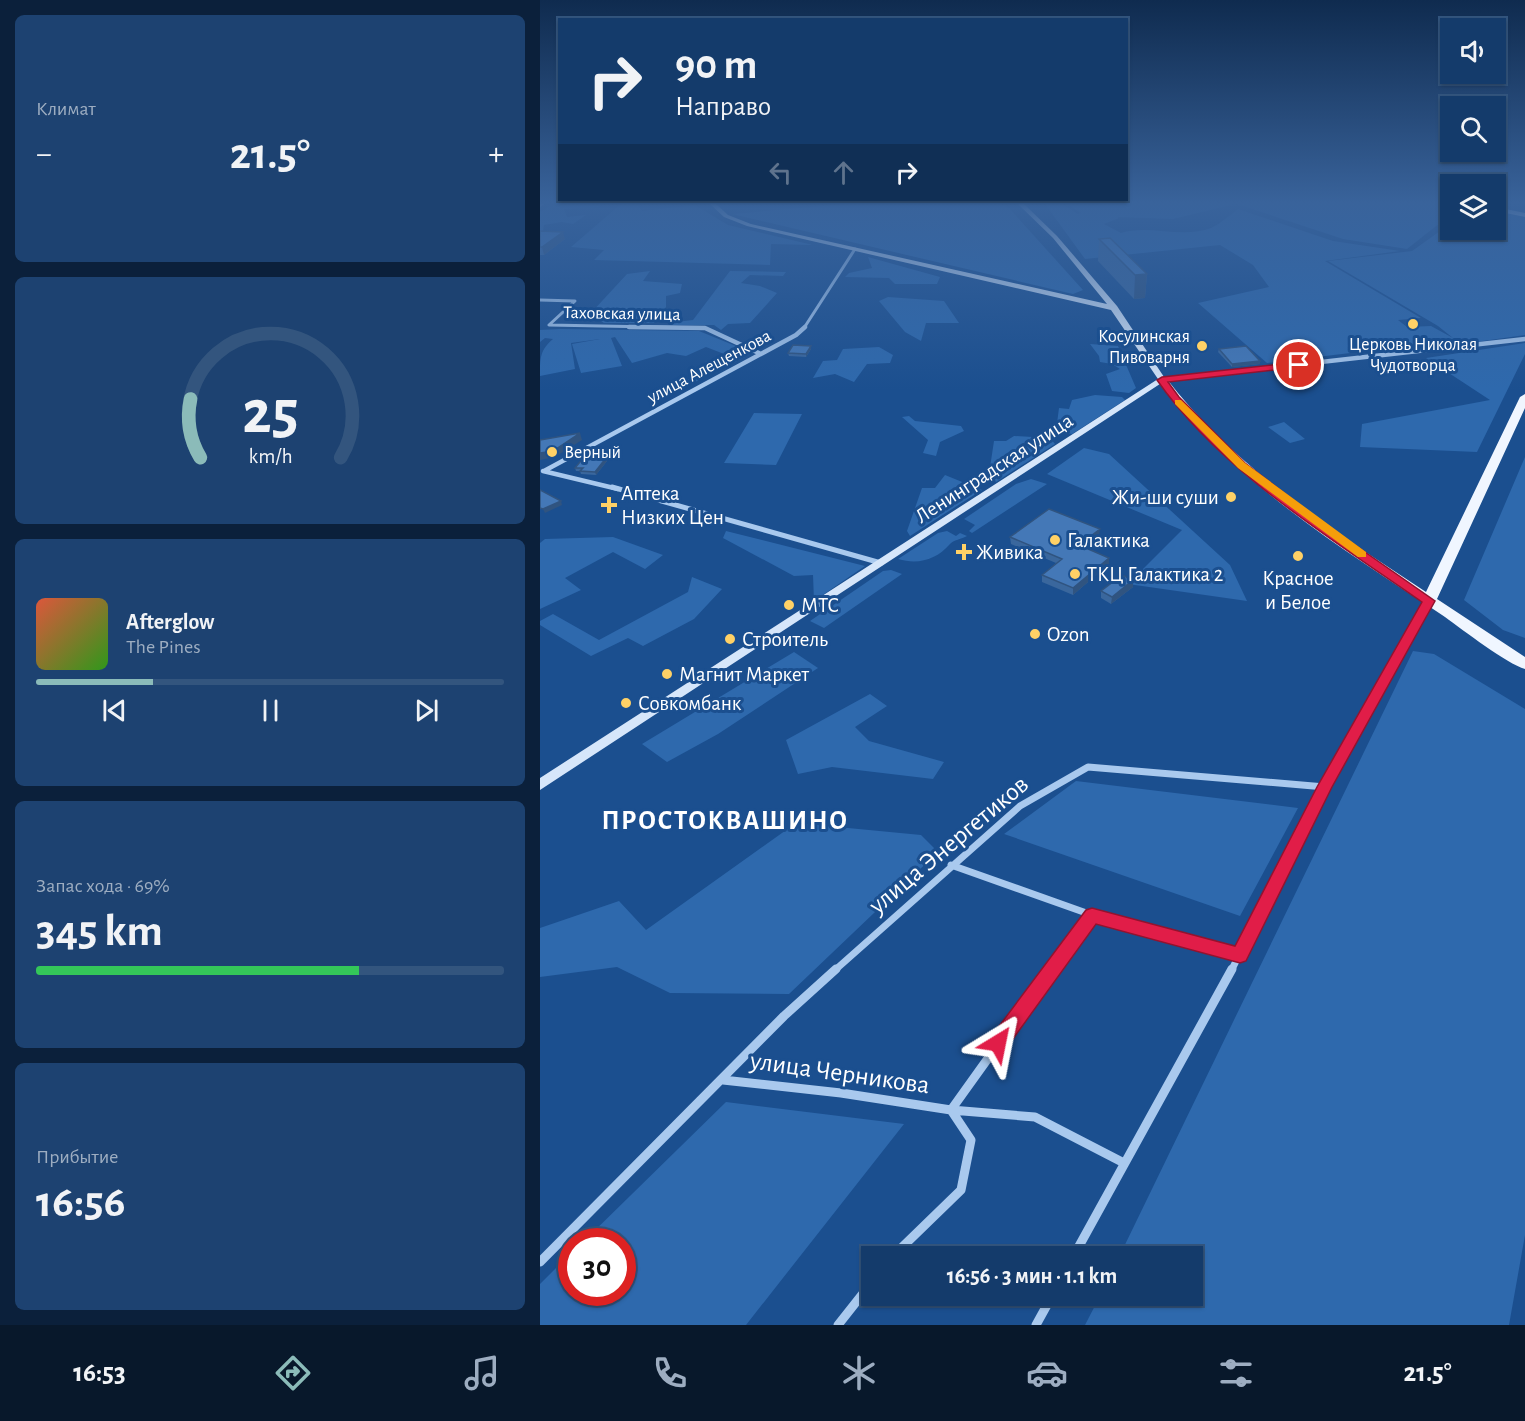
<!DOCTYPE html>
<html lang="ru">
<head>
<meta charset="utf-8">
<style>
	body { margin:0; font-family:"Alegreya Sans",sans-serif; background:#1d4271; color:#f1f3f6; height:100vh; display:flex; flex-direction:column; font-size:22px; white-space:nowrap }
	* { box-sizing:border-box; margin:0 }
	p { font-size:20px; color:#9dadc1 }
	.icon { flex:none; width:33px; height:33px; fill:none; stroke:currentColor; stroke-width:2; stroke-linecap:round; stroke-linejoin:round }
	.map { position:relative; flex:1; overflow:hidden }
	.sheet { display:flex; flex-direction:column; gap:15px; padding:15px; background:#0b203b; width:540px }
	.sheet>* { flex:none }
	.hud { position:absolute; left:18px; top:18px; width:570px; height:183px; border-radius:0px; box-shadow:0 2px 4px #0004,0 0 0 2px #33557e; background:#143b6b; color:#f1f3f6; overflow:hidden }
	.controls { position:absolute; left:900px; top:18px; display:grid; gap:12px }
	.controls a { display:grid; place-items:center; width:66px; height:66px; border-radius:0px; background:#143b6b; box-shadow:0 2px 4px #0004,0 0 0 2px #33557e; font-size:30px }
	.speed { position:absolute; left:18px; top:1228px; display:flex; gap:12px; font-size:30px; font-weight:700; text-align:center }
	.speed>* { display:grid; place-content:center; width:78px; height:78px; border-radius:50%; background:#143b6b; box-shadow:0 2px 4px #0004,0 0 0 2px #33557e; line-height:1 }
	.speed .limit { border:9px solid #d22; background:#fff; color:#111 }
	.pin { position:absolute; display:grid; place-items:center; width:51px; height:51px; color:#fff; margin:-26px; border:3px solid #fff; border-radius:50%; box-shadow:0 2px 6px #0007 }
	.me { position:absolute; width:66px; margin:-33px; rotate:35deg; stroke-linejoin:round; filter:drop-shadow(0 0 4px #0008) }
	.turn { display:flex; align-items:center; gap:21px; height:126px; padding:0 18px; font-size:27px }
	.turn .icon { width:78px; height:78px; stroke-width:2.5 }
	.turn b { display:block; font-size:42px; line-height:51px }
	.lanes { display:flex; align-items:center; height:57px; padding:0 18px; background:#0003; justify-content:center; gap:30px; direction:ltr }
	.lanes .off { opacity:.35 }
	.big { font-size:45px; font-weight:700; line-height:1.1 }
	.sheet .widget { flex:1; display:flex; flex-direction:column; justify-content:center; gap:9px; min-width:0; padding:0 21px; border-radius:9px; background:#1d4271 }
	.sheet .dial { align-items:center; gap:0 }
	.dial svg { height:156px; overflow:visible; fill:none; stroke:#33557e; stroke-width:7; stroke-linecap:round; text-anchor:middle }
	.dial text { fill:#f1f3f6; stroke:none }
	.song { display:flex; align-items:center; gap:18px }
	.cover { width:72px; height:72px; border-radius:9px; background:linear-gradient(135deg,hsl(10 70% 55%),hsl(110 70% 35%)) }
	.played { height:6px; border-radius:3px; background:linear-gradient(90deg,#8bbbb9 25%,#33557e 25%) }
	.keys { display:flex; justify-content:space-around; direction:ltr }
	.heat { display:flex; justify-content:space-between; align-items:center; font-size:33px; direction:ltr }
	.charge { height:9px; border-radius:4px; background:linear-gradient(90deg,#34c759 69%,#33557e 0) }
	.trip { position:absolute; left:321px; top:1246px; width:342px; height:60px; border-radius:0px; background:#143b6b; box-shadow:0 2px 4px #0004,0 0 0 2px #33557e; font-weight:700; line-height:60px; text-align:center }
	.menu { display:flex; height:96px; justify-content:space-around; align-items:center; background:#08182b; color:#9dadc1 }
	.menu .icon { width:42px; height:42px }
	.menu .active { color:#8bbbb9 }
	.menu b { font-size:27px; color:#f1f3f6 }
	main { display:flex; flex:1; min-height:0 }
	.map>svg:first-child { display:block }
</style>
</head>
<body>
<main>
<section class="sheet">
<div class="widget"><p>Климат</p>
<div class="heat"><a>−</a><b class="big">21.5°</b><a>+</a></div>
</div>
<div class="widget dial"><svg viewBox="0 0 100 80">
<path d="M14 69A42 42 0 1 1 86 69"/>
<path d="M14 69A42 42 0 0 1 9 39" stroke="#8bbbb9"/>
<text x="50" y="56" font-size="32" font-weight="700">25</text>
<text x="50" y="72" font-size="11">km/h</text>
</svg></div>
<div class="widget">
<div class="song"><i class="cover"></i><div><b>Afterglow</b><p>The Pines</p></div></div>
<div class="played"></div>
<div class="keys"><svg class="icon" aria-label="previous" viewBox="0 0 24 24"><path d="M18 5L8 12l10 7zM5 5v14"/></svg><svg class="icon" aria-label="pause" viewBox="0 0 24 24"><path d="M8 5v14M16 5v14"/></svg><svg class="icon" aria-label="next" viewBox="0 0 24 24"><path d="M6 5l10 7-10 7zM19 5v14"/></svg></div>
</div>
<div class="widget"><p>Запас хода · 69%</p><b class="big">345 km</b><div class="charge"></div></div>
<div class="widget"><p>Прибытие</p><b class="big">16:56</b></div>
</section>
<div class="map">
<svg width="985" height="1325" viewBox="0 0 985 1325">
	<rect width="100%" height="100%" fill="#1b4f8f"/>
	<path fill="#2e69ad" d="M13 204H63L58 207 24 209 27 217 46 215 33 224 22 222 4 225 3 231H0V212Z
		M81 204H97L102 211 155 205 188 225 273 245 231 244 230 265 54 260 64 250 31 247Z
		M306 204H461L469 208 543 290 533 294 192 214Z
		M505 204H522L538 214 541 213 527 204H695L633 219 577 217 579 218 564 224 581 233C609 224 642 239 671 228 680 224 690 215 698 209L793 241 860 251 785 261 881 318 858 320 867 327 891 326 913 338 898 326 788 261 872 251 910 224V230H956V211L985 217V335L922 344 917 340 727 363 658 303 729 287 713 265 680 245 545 259Z
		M697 204H897L910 215 867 249 803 239Z
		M328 257 400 277 397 284H355L349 278 305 277 309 273 332 268Z
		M110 271 103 281 142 284 140 293 126 296V307L114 323H64L50 314 87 274Z
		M190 271 246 272 243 276 210 275 201 283 220 286 237 293 210 323 188 324 181 330 174 325H132L136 322 153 320Z
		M348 297 404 301 419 323H386L381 341 365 332 339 301Z
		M20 329 159 331 213 353 121 399 113 397 171 368 165 362C174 358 182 363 192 357L166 347 146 356 127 353 92 363 75 337 71 338 82 366 41 373 32 344 60 339 31 343 35 369 0 376C0 358 0 350 13 339L5 338 0 342V330Z
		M985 343V354L937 452 820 447 822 424 950 400 886 358Z
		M550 344 578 346 596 388 589 393 572 391 566 374 580 369 572 364 560 362 559 356Z
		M339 347 353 355 350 363 327 364 314 382 295 374 273 378 283 361 297 360 303 349Z
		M555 395 582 397 585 400 532 434 516 431 519 408 529 409 532 400Z
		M214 413 262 414 236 465 184 463Z
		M369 416 375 421 421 426 424 431 400 442 396 456 383 453 388 440 362 417Z
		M744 422 765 439 750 443 728 427Z
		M474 436 510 438 515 444 456 482 449 474 454 441H466Z
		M544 448 569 454 690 565 707 601 588 584 642 530 507 474Z
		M985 457V638L963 630 924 600Z
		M405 475 442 490 370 536 367 531 382 488H395Z
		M491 479 507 484 432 533 429 531 435 525 424 519 476 484Z
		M186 531 325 566 274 601 273 575 254 576 183 538Z
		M407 531 416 536 420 533 427 536C422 539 413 540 410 544 396 560 378 565 358 559L398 533Z
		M73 537 123 555 105 569 73 552 25 578 41 590 0 609V543L5 539Z
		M351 570 362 574 284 628 270 621 343 571Z
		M152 577 182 589 154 619 103 646 88 638 51 656 0 625V621L13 614 59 640 148 592Z
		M873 651 894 654 985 709V1235L969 1325H545L560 1296H652V1257H579Z
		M254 652 278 668 178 734 127 762 102 744Z
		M330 694 347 706 315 727 329 741 404 762 393 779 292 767 258 774 246 740Z
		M536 781 758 808 700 916 464 834Z
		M256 823 381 835 398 852 249 994 130 993 77 967 0 977V928L79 901 106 930Z
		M186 1102 364 1124 206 1325H0V1284L31 1253 32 1293H82V1242H43Z"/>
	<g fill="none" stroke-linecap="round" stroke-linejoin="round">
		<path stroke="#a9c9ee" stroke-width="3" d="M0 300 35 301 9 325 165 328
			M264 328 315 249"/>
		<path stroke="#a9c9ee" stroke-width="4.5" d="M89 327 165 328 221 354
			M622 380 985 339
			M3 471 78 489
			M4 471 256 335 265 327"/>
		<path stroke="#a9c9ee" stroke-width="5" d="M72 487 341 563
			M835 698 889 601"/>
		<path stroke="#a9c9ee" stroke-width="7" d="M411 865 552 915 700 955
			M294 971 480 806 548 767 785 787 836 696
			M511 971 552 915
			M691 971 785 787"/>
		<path stroke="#a9c9ee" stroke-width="9" d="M183 1080 301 1093 411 1110 495 1117 584 1163
			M352 1257 421 1190 431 1140 411 1110 512 969
			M533 1257 692 969
			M0 1262 244 1016 296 969
			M298 1325 332 1282
			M496 1325 512 1296"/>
		<path fill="#d6e6fa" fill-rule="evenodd" d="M0 204H4L0 207Z
			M170 204H176L188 215 211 224 567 304 513 238 478 204H484L517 236 577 306 626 380 0 790V778L618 379 571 310 207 226 184 217Z"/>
		<path fill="#f0f6ff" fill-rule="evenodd" d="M956 207 985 213V217L956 211Z
			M618 378H626C695 468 792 530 886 592L980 397 985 394V408L897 599 985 657V669C967 664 923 630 905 617 803 549 693 482 618 382Z"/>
	</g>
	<path fill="#3a679d" d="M0 231 25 239 4 255H0Z
		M559 239 607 274 605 298 594 299 558 261Z
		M271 349 266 357 249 356 248 353Z
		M679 349 720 364 692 367 678 352Z
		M66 458 67 461 56 475 41 474 40 471H36L35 468Z
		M559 536 545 547 569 558V564L533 595 502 582V575L516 563 471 544 470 537Z
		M593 580V587L571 604 561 598V591Z"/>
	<path fill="#305480" d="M23 232 25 239 4 255 2 247Z
		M607 274 605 298 594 299 595 275Z
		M271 346V349L266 357V354Z
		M720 361V364L692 367V364Z
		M40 433 42 440 15 457 0 460V453Z
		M66 458 67 461 56 475 55 472Z
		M21 501 22 505 5 513 3 509Z
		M560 529 559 536 539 552V545Z
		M569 558V564L533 595V588Z
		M593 580V587L571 604 572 597Z"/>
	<path fill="#4478b7" stroke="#305480" stroke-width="1.5" d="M0 231 23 232 2 247H0Z
		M570 238 607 274 595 275 559 239Z
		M253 345 271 346 266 354 248 353Z
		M706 346 720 361 692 364 679 349Z
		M40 433 13 451 0 453V440Z
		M44 457 66 458 55 472 40 471 43 468H35Z
		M0 490 21 501 3 509 0 508Z
		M509 509 560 529 539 545 569 558 533 588 502 575 522 559 470 537Z
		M582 575 593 580 572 597 561 591Z"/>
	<linearGradient id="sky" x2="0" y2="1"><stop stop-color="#0f2b4f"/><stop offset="0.52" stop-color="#39639b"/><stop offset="1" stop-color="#39639b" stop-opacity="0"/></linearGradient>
	<rect width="985" height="390" fill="url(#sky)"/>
	<path fill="#e11d48" stroke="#92132f" stroke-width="1.5" d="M759 362 763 365 762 367 628 382 639 397 705 463 782 522 895 601 792 787 706 961 700 963 556 924 465 1050 458 1052 451 1050 448 1043 451 1037 546 910 552 908 695 946 777 787 882 602C792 539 680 471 617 380L622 377Z"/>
	<path fill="#f59e0b" d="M635 400H641L705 463 826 552V557H818L698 468 635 404Z"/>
	<g fill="#ffd166" stroke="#1b4f8f" stroke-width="2">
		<circle cx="873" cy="324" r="6"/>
		<circle cx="662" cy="346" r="6"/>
		<circle cx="12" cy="452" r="6"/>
		<circle cx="691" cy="497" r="6"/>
		<path d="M66 496h6v6h6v6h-6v6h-6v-6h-6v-6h6z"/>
		<circle cx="515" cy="540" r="6"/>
		<path d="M421 543h6v6h6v6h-6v6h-6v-6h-6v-6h6z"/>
		<circle cx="758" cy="556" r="6"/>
		<circle cx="535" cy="574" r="6"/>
		<circle cx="249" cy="605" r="6"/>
		<circle cx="495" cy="634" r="6"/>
		<circle cx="190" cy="639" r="6"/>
		<circle cx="127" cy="674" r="6"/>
		<circle cx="86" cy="703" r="6"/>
	</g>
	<g text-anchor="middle" stroke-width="6" stroke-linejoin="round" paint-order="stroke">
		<g font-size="18" fill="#fff" stroke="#1b4f8f">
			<text transform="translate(82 313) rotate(1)" y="6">Таховская улица</text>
			<text transform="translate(169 366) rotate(-28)" y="6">улица Алещенкова</text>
		</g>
		<g font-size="18" fill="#fff" stroke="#1b4f8f" text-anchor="end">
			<text x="650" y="342">Косулинская<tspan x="650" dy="21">Пивоварня</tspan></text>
			<text x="873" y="350" text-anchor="middle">Церковь Николая<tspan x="873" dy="21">Чудотворца</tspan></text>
			<text x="24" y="458" text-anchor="start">Верный</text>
		</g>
		<g font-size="21" fill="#fff" stroke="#1b4f8f">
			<text transform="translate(454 468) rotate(-33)" y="7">Ленинградская улица</text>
		</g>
		<g font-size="21" fill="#fff" stroke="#1b4f8f" text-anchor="start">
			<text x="81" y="500">Аптека<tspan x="81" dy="24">Низких Цен</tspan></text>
			<text x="679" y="504" text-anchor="end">Жи-ши суши</text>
			<text x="527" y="547">Галактика</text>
			<text x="436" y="559">Живика</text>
			<text x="547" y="581">ТКЦ Галактика 2</text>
			<text x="758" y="585" text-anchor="middle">Красное<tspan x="758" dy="24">и Белое</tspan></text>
			<text x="261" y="612">МТС</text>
			<text x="507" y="641">Ozon</text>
			<text x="202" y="646">Строитель</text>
			<text x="139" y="681">Магнит Маркет</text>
			<text x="98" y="710">Совкомбанк</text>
		</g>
		<g font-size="26" fill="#fff" stroke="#1b4f8f">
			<text transform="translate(408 844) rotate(-40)" y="9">улица Энергетиков</text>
			<text transform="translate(300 1072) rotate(8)" y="9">улица Черникова</text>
		</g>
		<g font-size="27" font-weight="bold" letter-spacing="1.5" fill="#fff" stroke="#1b4f8f">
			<text x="185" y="829">ПРОСТОКВАШИНО</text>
		</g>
	</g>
</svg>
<div class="controls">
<a><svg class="icon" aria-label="sound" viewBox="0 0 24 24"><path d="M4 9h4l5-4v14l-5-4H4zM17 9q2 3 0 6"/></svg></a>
<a><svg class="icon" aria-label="search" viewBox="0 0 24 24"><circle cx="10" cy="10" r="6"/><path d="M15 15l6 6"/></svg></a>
<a><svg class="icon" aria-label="layers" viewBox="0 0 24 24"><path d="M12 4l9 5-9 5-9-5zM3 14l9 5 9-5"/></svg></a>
</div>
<div class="speed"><div class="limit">30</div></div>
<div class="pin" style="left:759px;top:365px;background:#d93025"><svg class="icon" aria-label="arrive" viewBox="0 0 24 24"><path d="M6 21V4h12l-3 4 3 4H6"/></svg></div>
<svg class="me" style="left:458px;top:1043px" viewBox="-20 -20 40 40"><path d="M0-17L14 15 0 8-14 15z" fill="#e11d48" stroke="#fff" stroke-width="4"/></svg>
<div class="trip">16:56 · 3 мин · 1.1 km</div>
<div class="hud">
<div class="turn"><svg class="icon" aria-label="right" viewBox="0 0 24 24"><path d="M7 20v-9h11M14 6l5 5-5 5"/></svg><div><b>90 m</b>Направо</div></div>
<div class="lanes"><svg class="icon off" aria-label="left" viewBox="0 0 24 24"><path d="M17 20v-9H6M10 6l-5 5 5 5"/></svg><svg class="icon off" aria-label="ahead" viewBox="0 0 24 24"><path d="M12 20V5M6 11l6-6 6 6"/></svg><svg class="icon" aria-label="right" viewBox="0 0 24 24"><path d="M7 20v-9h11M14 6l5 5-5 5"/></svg></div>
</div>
</div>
</main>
<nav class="menu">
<b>16:53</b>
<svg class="icon active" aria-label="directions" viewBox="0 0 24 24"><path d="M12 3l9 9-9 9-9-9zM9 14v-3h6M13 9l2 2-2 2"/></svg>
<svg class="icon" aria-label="music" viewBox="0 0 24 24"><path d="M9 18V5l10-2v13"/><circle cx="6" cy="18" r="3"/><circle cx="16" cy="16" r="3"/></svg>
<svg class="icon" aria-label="phone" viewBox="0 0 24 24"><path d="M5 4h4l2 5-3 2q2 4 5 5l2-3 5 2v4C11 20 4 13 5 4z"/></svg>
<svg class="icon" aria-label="climate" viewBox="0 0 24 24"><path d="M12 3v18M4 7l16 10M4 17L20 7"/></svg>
<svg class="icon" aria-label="car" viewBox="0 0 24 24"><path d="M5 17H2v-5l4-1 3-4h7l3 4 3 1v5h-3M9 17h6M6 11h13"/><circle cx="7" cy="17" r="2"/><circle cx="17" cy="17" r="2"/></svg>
<svg class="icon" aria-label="filters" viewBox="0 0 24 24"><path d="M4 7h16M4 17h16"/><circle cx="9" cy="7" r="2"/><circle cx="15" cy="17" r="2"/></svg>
<b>21.5°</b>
</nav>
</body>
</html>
